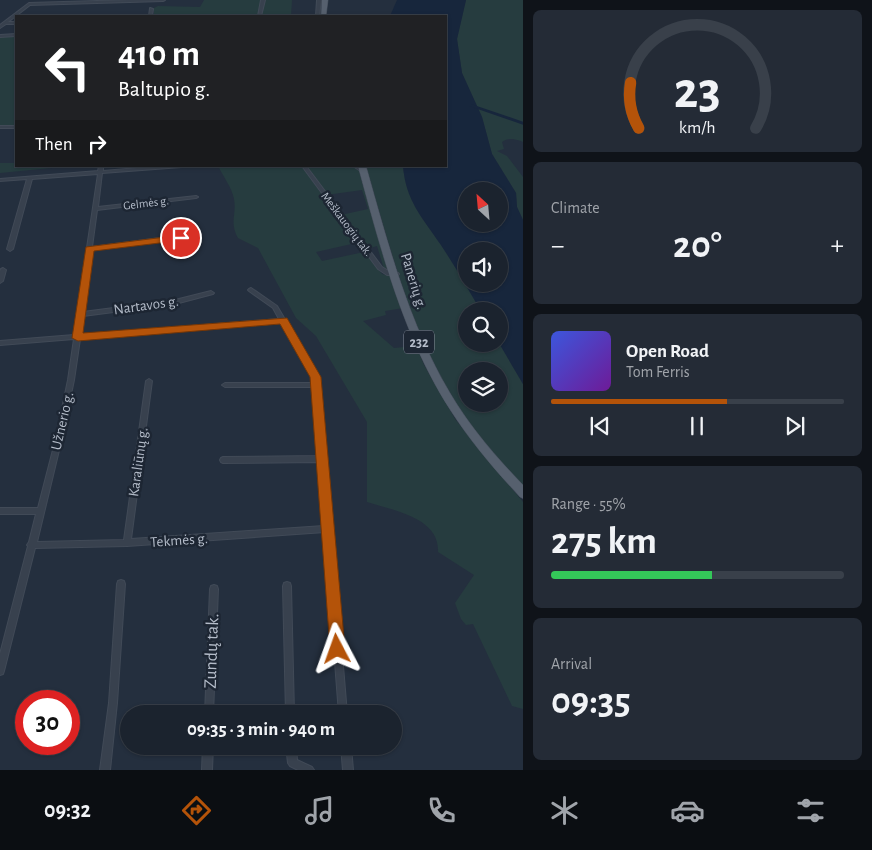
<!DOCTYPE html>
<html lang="en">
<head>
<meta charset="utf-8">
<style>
	body { margin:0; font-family:"Alegreya Sans",sans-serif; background:#242b36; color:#f1f3f6; height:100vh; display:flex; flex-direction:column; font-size:19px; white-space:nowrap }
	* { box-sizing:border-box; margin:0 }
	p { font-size:16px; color:#a0a4aa }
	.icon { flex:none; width:28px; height:28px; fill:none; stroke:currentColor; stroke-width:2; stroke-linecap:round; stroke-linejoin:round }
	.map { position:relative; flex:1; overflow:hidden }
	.details { display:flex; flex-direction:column; gap:10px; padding:10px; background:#0f1319; width:349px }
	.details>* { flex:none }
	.top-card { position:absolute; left:15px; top:15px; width:432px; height:152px; border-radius:0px; box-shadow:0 1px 4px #0004,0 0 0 1px #39404a; background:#202124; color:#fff; overflow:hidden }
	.needle { width:32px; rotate:334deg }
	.controls { position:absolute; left:458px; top:182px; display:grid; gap:10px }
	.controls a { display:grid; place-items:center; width:50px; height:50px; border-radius:50%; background:#1b232e; box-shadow:0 1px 4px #0004,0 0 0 1px #39404a; font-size:25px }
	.speed { position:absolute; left:15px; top:690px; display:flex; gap:10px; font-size:25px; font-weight:700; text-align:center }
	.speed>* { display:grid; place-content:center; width:65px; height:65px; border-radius:50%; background:#1b232e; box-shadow:0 1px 4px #0004,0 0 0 1px #39404a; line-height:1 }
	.speed .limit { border:8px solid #d22; background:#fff; color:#111 }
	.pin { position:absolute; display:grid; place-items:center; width:42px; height:42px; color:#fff; margin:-21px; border:2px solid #fff; border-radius:50%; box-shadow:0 1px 5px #0007 }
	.me { position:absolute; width:55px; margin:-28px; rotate:356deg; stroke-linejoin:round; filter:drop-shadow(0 0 4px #0008) }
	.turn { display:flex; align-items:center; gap:18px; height:105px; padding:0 20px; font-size:22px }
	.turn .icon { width:65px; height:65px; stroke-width:2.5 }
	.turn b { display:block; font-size:35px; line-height:42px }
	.then { display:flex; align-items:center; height:48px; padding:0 20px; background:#0003; gap:10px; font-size:19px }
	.big { font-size:38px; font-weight:600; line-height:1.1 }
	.details .tile { flex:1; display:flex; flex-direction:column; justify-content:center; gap:8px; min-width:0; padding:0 18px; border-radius:8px; background:#242b36 }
	.details .dial { align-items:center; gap:0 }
	.dial svg { height:130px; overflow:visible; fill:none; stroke:#39404a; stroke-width:7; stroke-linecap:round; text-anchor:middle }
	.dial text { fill:#f1f3f6; stroke:none }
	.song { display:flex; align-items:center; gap:15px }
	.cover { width:60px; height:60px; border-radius:8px; background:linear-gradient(135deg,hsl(230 70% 55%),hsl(280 70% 35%)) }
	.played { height:5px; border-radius:2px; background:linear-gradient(90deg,#b45309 60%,#39404a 60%) }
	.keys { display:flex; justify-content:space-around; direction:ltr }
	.heat { display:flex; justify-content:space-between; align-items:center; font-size:28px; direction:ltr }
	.charge { height:8px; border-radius:4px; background:linear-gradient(90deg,#34c759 55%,#39404a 0) }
	.trip { position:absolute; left:120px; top:705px; width:282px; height:50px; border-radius:25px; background:#1b232e; box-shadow:0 1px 4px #0004,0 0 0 1px #39404a; font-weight:600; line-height:50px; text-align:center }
	.menu { display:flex; height:80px; justify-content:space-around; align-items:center; background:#0b0e12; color:#a0a4aa }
	.menu .icon { width:35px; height:35px }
	.menu .current { color:#b45309 }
	.menu b { font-size:22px; color:#f1f3f6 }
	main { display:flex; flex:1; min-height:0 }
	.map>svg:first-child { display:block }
</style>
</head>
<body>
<main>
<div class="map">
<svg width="524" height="770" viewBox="0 0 524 770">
	<rect width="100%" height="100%" fill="#242f3e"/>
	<path fill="#263c3f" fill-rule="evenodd" d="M204 0H261L258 16H154V8L158 6 200 7Z
		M264 0H292L291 16H260Z
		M466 0H523V142C516 139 509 137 502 142L504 149 497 151 507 156 523 177V220L517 207 516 193 492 154 482 117 462 73 457 39Z
		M0 36H16V126H0Z
		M16 163V166H72L0 173V163Z
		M218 166H302L356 243 316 252 322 261 364 252 382 274 394 277 403 308 385 311 386 315 363 321 394 348 416 346 424 365 455 419 523 502V709L512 706 473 624 466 625 461 619 455 603 474 575 438 552C440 517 391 510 367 502V422L316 336 296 318 258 248 238 238C229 221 237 215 234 199 232 188 223 176 218 166Z
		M306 166H354L359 171 389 273 384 269 377 246 367 249 341 215 368 209 362 190 326 195Z
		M366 166H403C406 201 422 217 441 245 455 266 468 289 481 311H466V344L499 343 523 384V488C499 460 474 433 455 401 410 330 390 246 366 166ZM466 371H499V404H466Z"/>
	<path fill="#17263c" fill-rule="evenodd" d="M397 0H466L457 39 462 73 482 117 492 154 516 193 517 207 523 220V384L499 343V311H481C468 289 455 266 441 245 422 217 406 201 403 166H446V16H390ZM466 191H499V224H466ZM466 251H499V284H466Z"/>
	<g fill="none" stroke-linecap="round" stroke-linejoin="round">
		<path fill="#17263c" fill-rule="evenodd" d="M469 104H471L524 122V125L469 106Z"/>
		<defs>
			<path id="minor" d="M131 0H165L163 1 30 5 8 22H16V24H6L0 28V25L29 3Z
				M261 0H265L261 16H258Z
				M317 0H321L319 16H316Z
				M150 8 153 9 152 16H149Z
				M16 34V36L0 37V35Z
				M0 126H16V128H0Z
				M99 166H103V171L161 166H184L182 167 102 173 98 207 196 196 198 197 196 198 97 210 92 247 198 233 201 235 198 237 92 250 83 312 175 300 211 291 214 293 213 294 175 304 83 316 80 335 279 319 273 308 249 291 248 290 249 289 251 288 277 306 319 377 347 714H339L325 532 127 546 35 548 4 671 3 674 0 675V654L28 546 27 545 29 542 36 514H0V508H38L55 442 68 380 74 339 0 345V341L74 335 98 174 32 179 13 249 10 251 7 249 27 179 0 181V179L98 171ZM282 323 313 377V383H225L222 385 225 387H314L319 456 223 457 221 458 220 460 221 462 223 463 319 462 324 526 131 539 152 381 149 379 146 381 124 540 37 542 61 442 74 380 80 339Z
				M302 166H306L382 267 390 272 398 273 399 274 398 275H387L378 269Z
				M353 166H359L366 171 362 172Z
				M3 268 6 270 3 281 0 283V271L1 269Z
				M121 580 124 581 125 584 117 703 110 770H100L109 703 117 584 118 581Z
				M287 582 290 583 291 586 294 714H286L283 586 284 583Z
				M214 585 217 586 218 589 213 714H205L210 589 211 586Z
				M203 746H213L212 770H202Z
				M286 746H296L297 760 312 767 314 770H298L290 766 288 763Z
				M341 746H351L353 770H343Z"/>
			<path id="primary" d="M322 0H328L326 16H321Z
				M358 166H366C388 244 409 324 450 393 470 427 496 457 524 486V499L520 497C495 470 471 442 451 411 403 337 381 250 358 166Z"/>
		</defs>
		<use href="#minor" stroke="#414a57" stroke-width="2"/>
		<use href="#primary" stroke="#414a57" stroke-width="1"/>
		<use href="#minor" fill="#38414e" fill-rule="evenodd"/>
		<use href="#primary" fill="#56606e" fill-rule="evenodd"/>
	</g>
	<path fill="#b45309" stroke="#753606" d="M181 235 185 238 184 240 94 251 83 333 287 318 321 377 345 649 343 655 337 657 332 655 330 649 310 377 280 324 78 341 72 338 86 247Z"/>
	<g text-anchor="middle" stroke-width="5" stroke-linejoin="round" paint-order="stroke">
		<g font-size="12" fill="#b4bcc9" stroke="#1d2633">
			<text transform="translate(146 203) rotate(-7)" y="4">Gelmės g.</text>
			<text transform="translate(347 224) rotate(53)" y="4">Meškauogių tak.</text>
		</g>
		<rect fill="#1d2633" stroke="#878f9c" stroke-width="1" x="404" y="330.5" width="30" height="23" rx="4"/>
		<g font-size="14" font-weight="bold" fill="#b4bcc9">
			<text x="419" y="347">232</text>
		</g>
		<g font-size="15" fill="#b4bcc9" stroke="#1d2633">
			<text transform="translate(414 281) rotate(73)" y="5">Panerių g.</text>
			<text transform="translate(146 305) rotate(-8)" y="5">Nartavos g.</text>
			<text transform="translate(62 421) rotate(-77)" y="5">Užnerio g.</text>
			<text transform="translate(138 462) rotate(-82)" y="5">Karaliūnų g.</text>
			<text transform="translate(179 540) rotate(-4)" y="5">Tekmės g.</text>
		</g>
		<g font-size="18" fill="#b4bcc9" stroke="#1d2633">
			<text transform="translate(211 651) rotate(-88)" y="6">Zundų tak.</text>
		</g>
	</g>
</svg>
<div class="controls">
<a><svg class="needle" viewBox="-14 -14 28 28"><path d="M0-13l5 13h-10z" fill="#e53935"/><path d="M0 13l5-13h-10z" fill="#a0a4aa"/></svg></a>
<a><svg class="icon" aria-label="sound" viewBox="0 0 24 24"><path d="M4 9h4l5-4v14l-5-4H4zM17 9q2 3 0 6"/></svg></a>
<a><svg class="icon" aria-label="search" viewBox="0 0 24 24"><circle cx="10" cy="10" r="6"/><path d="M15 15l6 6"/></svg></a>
<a><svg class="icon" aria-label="layers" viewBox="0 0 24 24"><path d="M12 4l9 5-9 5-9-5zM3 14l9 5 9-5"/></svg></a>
</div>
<div class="speed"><div class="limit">30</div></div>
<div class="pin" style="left:181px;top:238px;background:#d93025"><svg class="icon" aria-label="arrive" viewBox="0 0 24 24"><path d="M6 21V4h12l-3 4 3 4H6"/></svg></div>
<svg class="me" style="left:337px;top:649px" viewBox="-20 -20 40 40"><path d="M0-17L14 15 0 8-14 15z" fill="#b45309" stroke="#fff" stroke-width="4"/></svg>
<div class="trip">09:35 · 3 min · 940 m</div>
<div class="top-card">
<div class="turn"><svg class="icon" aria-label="left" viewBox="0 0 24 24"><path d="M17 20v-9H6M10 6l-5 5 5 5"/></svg><div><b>410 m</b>Baltupio g.</div></div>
<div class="then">Then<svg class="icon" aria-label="right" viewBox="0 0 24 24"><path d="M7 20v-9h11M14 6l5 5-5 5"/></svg></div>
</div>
</div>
<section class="details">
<div class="tile dial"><svg viewBox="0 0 100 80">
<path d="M14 69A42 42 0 1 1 86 69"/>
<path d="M14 69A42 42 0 0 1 9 41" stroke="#b45309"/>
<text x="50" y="56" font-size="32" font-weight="700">23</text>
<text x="50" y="72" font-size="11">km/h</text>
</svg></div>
<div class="tile"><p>Climate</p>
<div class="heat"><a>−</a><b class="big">20°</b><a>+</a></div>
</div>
<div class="tile">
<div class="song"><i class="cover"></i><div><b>Open Road</b><p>Tom Ferris</p></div></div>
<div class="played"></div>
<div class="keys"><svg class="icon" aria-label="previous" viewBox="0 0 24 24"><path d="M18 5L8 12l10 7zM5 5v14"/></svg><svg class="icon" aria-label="pause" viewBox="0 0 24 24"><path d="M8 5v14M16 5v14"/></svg><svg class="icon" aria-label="next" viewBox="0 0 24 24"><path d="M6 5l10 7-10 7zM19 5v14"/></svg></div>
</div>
<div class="tile"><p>Range · 55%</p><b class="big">275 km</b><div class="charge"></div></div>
<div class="tile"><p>Arrival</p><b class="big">09:35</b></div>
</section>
</main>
<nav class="menu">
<b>09:32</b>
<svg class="icon current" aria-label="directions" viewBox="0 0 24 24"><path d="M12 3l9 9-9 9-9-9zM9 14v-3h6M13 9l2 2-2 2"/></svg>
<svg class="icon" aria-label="music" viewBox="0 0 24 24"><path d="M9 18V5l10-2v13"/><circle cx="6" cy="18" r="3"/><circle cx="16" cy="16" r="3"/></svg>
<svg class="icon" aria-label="phone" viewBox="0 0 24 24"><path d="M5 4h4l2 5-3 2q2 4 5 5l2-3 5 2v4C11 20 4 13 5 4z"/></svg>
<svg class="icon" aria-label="climate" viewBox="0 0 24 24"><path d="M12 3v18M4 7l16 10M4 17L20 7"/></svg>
<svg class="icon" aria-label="car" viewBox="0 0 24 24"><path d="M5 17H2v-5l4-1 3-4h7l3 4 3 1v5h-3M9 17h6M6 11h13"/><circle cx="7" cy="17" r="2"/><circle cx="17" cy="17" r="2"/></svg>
<svg class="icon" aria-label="filters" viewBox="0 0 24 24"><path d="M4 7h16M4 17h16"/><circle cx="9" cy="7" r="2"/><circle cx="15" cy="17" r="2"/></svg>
</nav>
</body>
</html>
